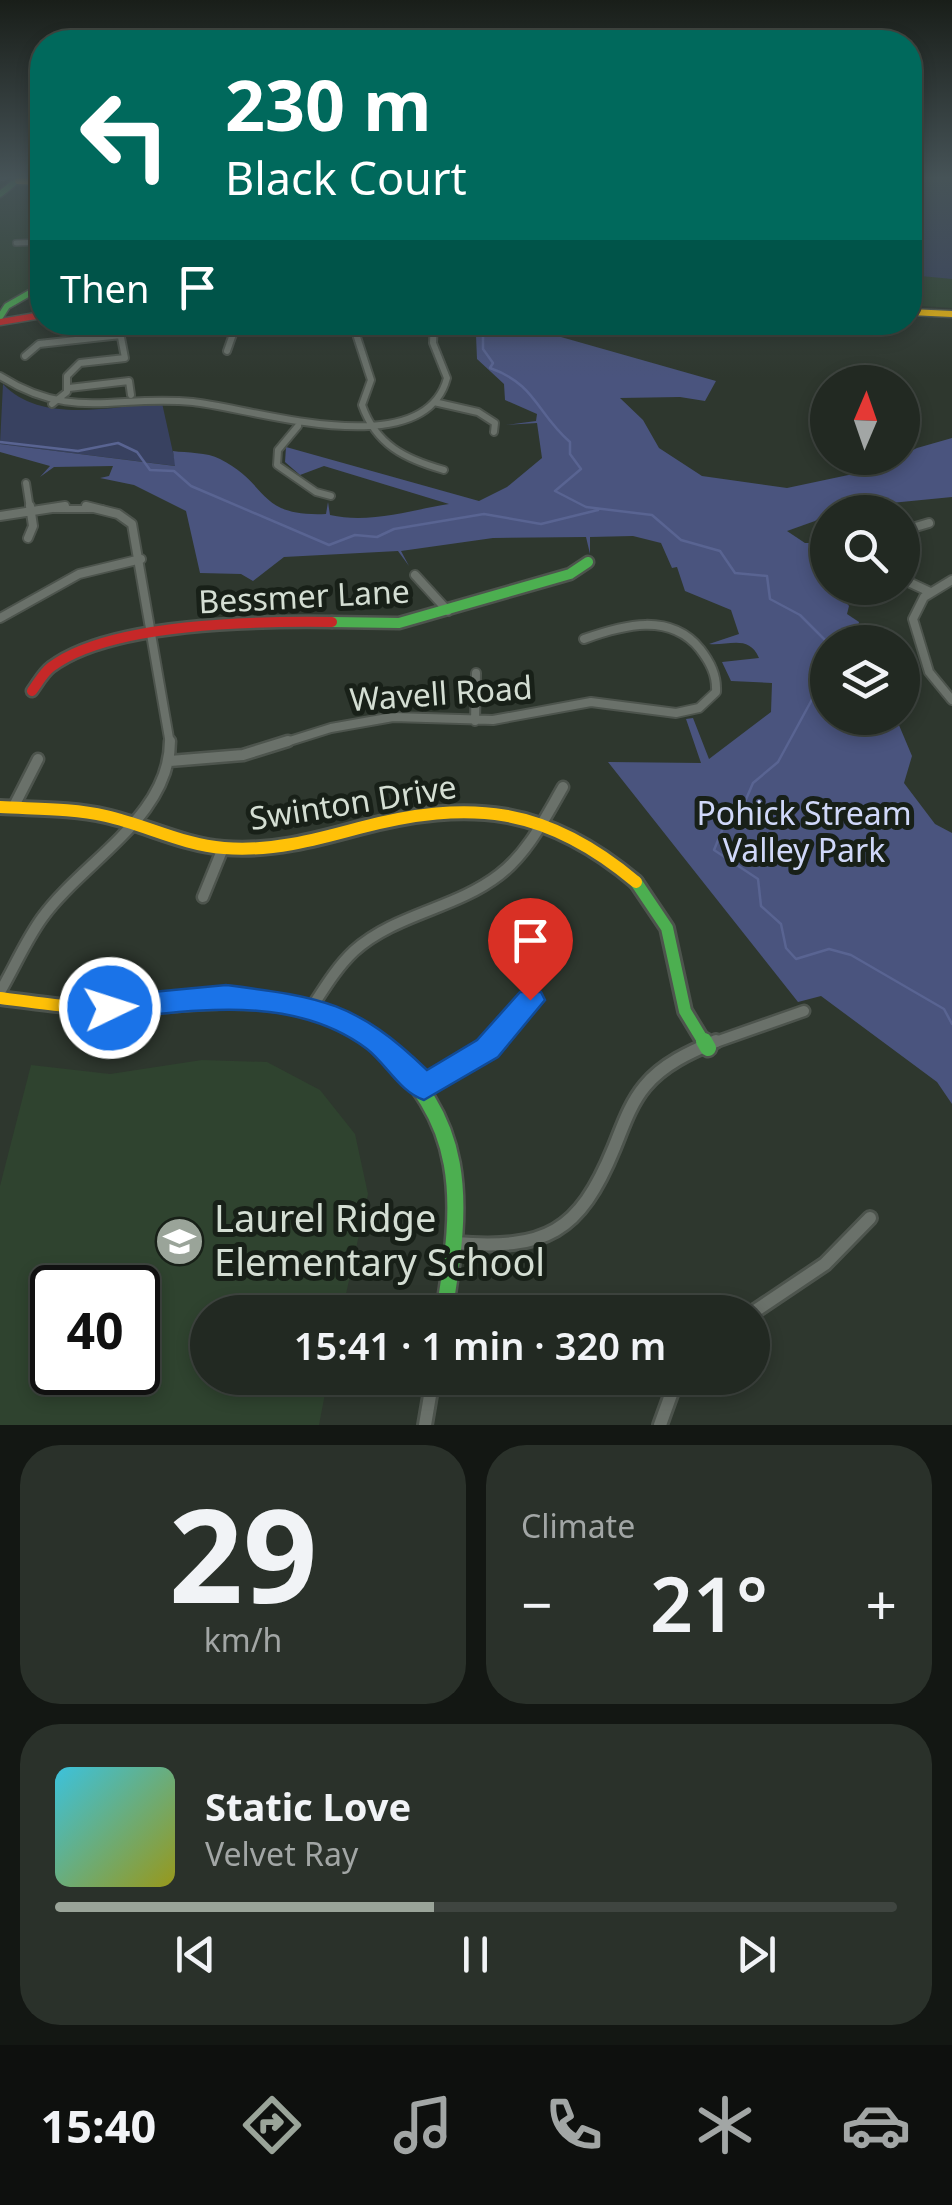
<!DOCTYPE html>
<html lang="en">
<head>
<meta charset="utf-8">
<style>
	body { margin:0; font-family:"Noto Sans",sans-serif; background:#2a312a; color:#f1f3f6; height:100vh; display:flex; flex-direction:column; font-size:38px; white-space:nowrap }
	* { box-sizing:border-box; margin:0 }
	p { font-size:32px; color:#a2a6a5 }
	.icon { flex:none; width:55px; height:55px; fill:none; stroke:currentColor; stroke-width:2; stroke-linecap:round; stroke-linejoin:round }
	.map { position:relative; height:1425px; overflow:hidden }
	.side { display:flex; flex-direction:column; gap:20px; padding:20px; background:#131713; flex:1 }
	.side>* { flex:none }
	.hud { position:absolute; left:30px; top:30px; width:892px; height:305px; border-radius:40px; box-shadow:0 5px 15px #0003,0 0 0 2px #3f4540; background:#00695c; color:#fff; overflow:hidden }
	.needle { width:65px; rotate:2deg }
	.controls { position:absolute; left:810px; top:365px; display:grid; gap:20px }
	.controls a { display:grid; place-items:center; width:110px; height:110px; border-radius:50%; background:#222922; box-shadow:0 5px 15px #0003,0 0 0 2px #3f4540; font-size:50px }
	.speed { position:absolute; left:30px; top:1265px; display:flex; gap:20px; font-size:50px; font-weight:700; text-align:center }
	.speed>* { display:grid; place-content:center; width:130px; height:130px; border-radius:50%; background:#222922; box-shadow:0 5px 15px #0003,0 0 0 2px #3f4540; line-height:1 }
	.speed .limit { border:5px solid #111; border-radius:15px; background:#fff; color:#111 }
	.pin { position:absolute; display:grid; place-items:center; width:85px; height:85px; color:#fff; margin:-102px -42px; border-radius:50% 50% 50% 0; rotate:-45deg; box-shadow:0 0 10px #0007 }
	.pin .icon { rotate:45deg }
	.me { position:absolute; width:110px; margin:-55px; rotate:86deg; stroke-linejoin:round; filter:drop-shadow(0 0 8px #0008) }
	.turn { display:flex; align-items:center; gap:35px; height:210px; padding:0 30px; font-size:45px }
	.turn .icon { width:130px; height:130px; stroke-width:2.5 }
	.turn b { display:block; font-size:70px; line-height:85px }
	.then { display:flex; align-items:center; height:95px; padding:0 30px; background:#0003; gap:20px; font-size:38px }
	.big { font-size:75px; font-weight:600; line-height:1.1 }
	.side .tile { flex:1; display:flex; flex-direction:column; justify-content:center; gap:15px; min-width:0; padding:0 35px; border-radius:40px; background:#2a312a }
	.side .dial { align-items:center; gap:0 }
	.dial b { font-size:130px; line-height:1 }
	.song { display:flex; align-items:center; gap:30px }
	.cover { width:120px; height:120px; border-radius:15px; background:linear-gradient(135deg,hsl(190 70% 55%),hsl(60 70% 35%)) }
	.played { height:10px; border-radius:5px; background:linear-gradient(90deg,#9aa499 45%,#3f4540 45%) }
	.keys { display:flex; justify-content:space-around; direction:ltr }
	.heat { display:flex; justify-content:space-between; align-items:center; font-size:55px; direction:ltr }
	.side .tiles { flex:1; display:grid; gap:20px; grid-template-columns:1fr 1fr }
	.tile:last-child { grid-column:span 2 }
	.trip { position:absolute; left:190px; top:1295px; width:580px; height:100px; border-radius:50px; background:#222922; box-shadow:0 5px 15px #0003,0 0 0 2px #3f4540; font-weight:600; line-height:100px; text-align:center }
	.tab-bar { display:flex; height:160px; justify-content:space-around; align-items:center; background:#0e100e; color:#a2a6a5 }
	.tab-bar .icon { width:70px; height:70px }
	.tab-bar .active { color:#9aa499 }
	.tab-bar b { font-size:45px; color:#f1f3f6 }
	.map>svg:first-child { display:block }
</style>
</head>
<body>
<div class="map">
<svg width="952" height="1425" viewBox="0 0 952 1425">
	<rect width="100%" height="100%" fill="#2e372e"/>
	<path fill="#2f432f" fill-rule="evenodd" d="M0 178H42V284L0 306Z
		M910 272 952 275V308L910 305Z
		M202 1060 267 1062 320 1090 355 1134 368 1194 342 1312H208V1378H328L319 1425H0V1186L31 1065 110 1074ZM52 1288H138V1372H52Z"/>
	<path fill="#384160" d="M910 178H952V279L910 275Z
		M3 384C41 425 113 406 162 403L176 466 0 444Z"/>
	<path fill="#4a547e" d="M441 323H558L561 337 716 381 705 401 680 397 620 398 643 420 659 448 702 476 787 488 872 470 917 448 952 438V497L830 509 815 521 787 531 805 543H818L813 549 827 555 828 588H836L849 606 847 614 859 622 857 634 869 642H828V718H896L912 756 904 783 935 824 952 833V1104L937 1082 821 996 798 1002 608 762 701 763 686 719 693 718 709 759 771 712 772 683 731 681 722 662 759 658C749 634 728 646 709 644L739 634 731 610 685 591 677 567 672 568 661 543 633 536 590 537V554L586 537 493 538 401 551 409 566 398 551 284 557 253 581 241 574 200 573 186 511 134 485 100 478 109 476 113 466 54 467 40 477 50 466 0 452V444L175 466 173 451C187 453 207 452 220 459 270 484 256 517 326 514L328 502 330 515C370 524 411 510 449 504L324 466 300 475 285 462 286 447 479 501 507 487 542 458 537 423 506 425 536 421 537 414 505 400 504 384 477 359 476 335 463 323Z"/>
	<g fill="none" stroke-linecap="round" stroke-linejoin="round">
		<path stroke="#596492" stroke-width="2.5" d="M0 180 6 179
			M470 322 483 337V349L493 363 490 368C536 384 537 414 570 442V454L581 469 555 491 586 507 652 515 681 540 720 551 735 573 767 576 770 599 800 615 828 643
			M0 442 78 451 118 443 137 452 150 470 174 471 191 486 329 545 355 535 377 537 394 529 484 514 541 524 598 510
			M828 670 778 762 753 783 741 811 725 823 714 850 758 879 761 906 781 924 786 948 796 959 829 949 851 955 944 1009 952 1024"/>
		<defs>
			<path id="street-far4" d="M16 243 42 242"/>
			<path id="street-far3" d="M217 322 233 334 227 351
				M357 337 371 380 362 405C376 445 405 459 444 470
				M25 356 39 344 121 335
				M0 376C73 422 116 394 193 402 251 408 424 466 447 378L433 343 434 322
				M69 388 129 381 131 395
				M434 402 478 412 495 423 494 432
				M52 404 67 392V376L80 363 125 358 118 322
				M298 426 278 450 277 465 316 492 331 496
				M26 483 30 509
				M42 509H102"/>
			<path id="street-far2" d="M86 506 118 514 132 524 170 744
				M0 516 65 506
				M902 531 929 523
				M28 538 33 526 30 506
				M415 575 448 611
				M902 579 930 592
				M952 580 924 597 913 619 929 672 952 700
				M0 618 79 574 141 559
				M475 721 476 673
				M280 744 331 728 393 717 493 720 591 702 676 713 699 708 716 692C717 675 710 662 700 649 670 612 623 625 584 639"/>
			<path id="street-far1" d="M170 761 243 755 288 741
				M13 808 38 759
				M203 897 223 848
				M0 992C14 968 26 940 42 918 82 862 170 817 170 741
				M312 1007C325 987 337 967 354 951 395 914 455 909 499 875 528 853 545 818 563 787
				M491 1044 530 1000
				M710 1044 804 1011"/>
			<path id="street" d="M424 1087 493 1041
				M455 1243C546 1250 579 1233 614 1148 623 1126 630 1104 645 1086 663 1064 690 1052 716 1041
				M752 1313 825 1264 870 1218
				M425 1425 433 1378
				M660 1425 677 1378"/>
			<path id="fast-far3" d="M0 194 20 178
				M0 317 7 306 42 286"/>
			<path id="fast-far2" d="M332 622 399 623 570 574 588 562"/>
			<path id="fast-far1" d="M636 882 667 928 685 1011 705 1044
				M366 1035 377 1044"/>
			<path id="fast" d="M374 1041C469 1119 463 1200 444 1312
				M704 1041 708 1048"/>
			<path id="slow-far1" d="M18 181 42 182
				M910 312 952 314"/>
			<path id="slow" d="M0 807C35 809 72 808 106 816 146 825 183 845 224 848 270 852 315 840 359 828 470 799 546 806 636 882
				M0 998C38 1003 77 1009 116 1008 209 1005 280 986 366 1035"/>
			<path id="jam-far1" d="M0 322 42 315"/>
			<path id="jam" d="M32 691C38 683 43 673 51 667 110 622 260 621 332 622"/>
		</defs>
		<use href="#street-far4" stroke="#4d544d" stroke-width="8"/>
		<use href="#street-far3" stroke="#4d544d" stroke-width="10"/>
		<use href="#street-far2" stroke="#4d544d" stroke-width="12"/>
		<use href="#street-far1" stroke="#4d544d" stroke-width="15"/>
		<use href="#street" stroke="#4d544d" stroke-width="18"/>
		<use href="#fast-far3" stroke="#4d544d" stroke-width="9"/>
		<use href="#fast-far2" stroke="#4d544d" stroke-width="15"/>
		<use href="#fast-far1" stroke="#4d544d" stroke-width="18"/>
		<use href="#fast" stroke="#4d544d" stroke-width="21"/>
		<use href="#slow-far1" stroke="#4d544d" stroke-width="9"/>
		<use href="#slow" stroke="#4d544d" stroke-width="18"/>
		<use href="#jam-far1" stroke="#4d544d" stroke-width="9"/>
		<use href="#jam" stroke="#4d544d" stroke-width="15"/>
		<use href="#street-far4" stroke="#6a716a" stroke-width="5"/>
		<use href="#street-far3" stroke="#6a716a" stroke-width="6"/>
		<use href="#street-far2" stroke="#6a716a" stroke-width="8"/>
		<use href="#street-far1" stroke="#6a716a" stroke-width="10"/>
		<use href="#street" stroke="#6a716a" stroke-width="12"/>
		<use href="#fast-far3" stroke="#4caf50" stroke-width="6"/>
		<use href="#fast-far2" stroke="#4caf50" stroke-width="10"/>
		<use href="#fast-far1" stroke="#4caf50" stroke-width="12"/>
		<use href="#fast" stroke="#4caf50" stroke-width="16"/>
		<use href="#slow-far1" stroke="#ffc107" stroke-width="6"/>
		<use href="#slow" stroke="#ffc107" stroke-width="12"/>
		<use href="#jam-far1" stroke="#c62828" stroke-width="6"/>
		<use href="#jam" stroke="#c62828" stroke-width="10"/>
	</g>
	<linearGradient id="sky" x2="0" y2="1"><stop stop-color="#191e19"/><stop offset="0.47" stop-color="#465357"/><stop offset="1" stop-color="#465357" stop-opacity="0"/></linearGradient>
	<rect width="952" height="378" fill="url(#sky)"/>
	<path fill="#1a73e8" stroke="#114b97" stroke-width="2.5" d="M226 985C320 997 356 1001 427 1070L477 1040 520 992H541L545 1000 498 1057 424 1100C400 1092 387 1065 367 1049 293 993 194 1011 110 1019L99 1016 95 1008 99 999 110 996Z"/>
	<defs>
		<symbol id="school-disc" viewBox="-11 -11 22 22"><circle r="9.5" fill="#9aa499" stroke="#182018"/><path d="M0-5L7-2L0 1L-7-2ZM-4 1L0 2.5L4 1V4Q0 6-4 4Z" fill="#fff"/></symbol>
	</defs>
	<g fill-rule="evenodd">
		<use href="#school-disc" x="152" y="1214" width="55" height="55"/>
	</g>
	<g text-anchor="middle" stroke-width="10" stroke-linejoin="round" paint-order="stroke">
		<g font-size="32" fill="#d4ded3" stroke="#182018">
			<text transform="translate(304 597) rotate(-3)" y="11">Bessmer Lane</text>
			<text transform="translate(441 694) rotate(-4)" y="11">Wavell Road</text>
			<text transform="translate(353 803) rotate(-9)" y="11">Swinton Drive</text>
		</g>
		<g font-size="32" fill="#d0d8f9" stroke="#182018">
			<text x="804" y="825">Pohick Stream<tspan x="804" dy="37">Valley Park</tspan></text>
		</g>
		<g font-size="38" fill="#d4ded3" stroke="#182018" text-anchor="start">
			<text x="214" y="1232">Laurel Ridge<tspan x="214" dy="44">Elementary School</tspan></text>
		</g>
	</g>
</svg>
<div class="controls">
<a><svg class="needle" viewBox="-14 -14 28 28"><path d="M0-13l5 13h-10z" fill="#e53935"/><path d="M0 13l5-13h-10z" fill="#a2a6a5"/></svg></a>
<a><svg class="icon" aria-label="search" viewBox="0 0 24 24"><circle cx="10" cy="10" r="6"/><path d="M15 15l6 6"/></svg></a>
<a><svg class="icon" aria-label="layers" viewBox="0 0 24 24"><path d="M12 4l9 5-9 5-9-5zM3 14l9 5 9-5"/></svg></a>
</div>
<div class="speed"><div class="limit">40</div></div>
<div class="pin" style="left:530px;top:1000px;background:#d93025"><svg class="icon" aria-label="arrive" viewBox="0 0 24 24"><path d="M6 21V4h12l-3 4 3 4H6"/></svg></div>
<svg class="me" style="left:110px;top:1008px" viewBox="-20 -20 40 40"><circle r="17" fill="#1a73e8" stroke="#fff" stroke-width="3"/><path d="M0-11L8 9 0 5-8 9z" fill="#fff"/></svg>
<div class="trip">15:41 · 1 min · 320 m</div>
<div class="hud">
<div class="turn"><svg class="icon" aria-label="left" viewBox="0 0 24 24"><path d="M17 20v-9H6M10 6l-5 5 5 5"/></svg><div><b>230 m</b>Black Court</div></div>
<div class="then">Then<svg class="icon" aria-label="arrive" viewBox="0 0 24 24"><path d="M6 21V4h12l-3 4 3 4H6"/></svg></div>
</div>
</div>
<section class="side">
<div class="tiles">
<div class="tile dial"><b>29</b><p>km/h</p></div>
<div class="tile"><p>Climate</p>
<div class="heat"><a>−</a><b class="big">21°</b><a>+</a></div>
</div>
<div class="tile">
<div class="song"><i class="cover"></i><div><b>Static Love</b><p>Velvet Ray</p></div></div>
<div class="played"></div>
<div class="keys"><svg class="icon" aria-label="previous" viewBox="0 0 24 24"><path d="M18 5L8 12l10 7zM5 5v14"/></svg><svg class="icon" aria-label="pause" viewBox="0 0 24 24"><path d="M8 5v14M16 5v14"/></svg><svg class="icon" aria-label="next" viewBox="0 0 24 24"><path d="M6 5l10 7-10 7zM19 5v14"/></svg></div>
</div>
</div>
</section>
<nav class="tab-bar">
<b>15:40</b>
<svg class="icon active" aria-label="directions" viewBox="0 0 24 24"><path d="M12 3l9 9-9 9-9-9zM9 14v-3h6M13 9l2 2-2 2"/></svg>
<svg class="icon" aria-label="music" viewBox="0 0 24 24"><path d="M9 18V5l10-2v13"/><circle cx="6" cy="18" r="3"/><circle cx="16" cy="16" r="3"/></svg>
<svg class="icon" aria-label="phone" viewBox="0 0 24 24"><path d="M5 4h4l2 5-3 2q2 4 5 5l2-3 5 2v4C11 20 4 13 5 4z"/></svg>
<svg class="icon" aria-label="climate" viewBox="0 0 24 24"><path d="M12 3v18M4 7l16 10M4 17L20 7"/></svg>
<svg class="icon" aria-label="car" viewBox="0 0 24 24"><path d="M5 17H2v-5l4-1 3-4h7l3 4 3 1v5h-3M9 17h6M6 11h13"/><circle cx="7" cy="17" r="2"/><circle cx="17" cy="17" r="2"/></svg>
</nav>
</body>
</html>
